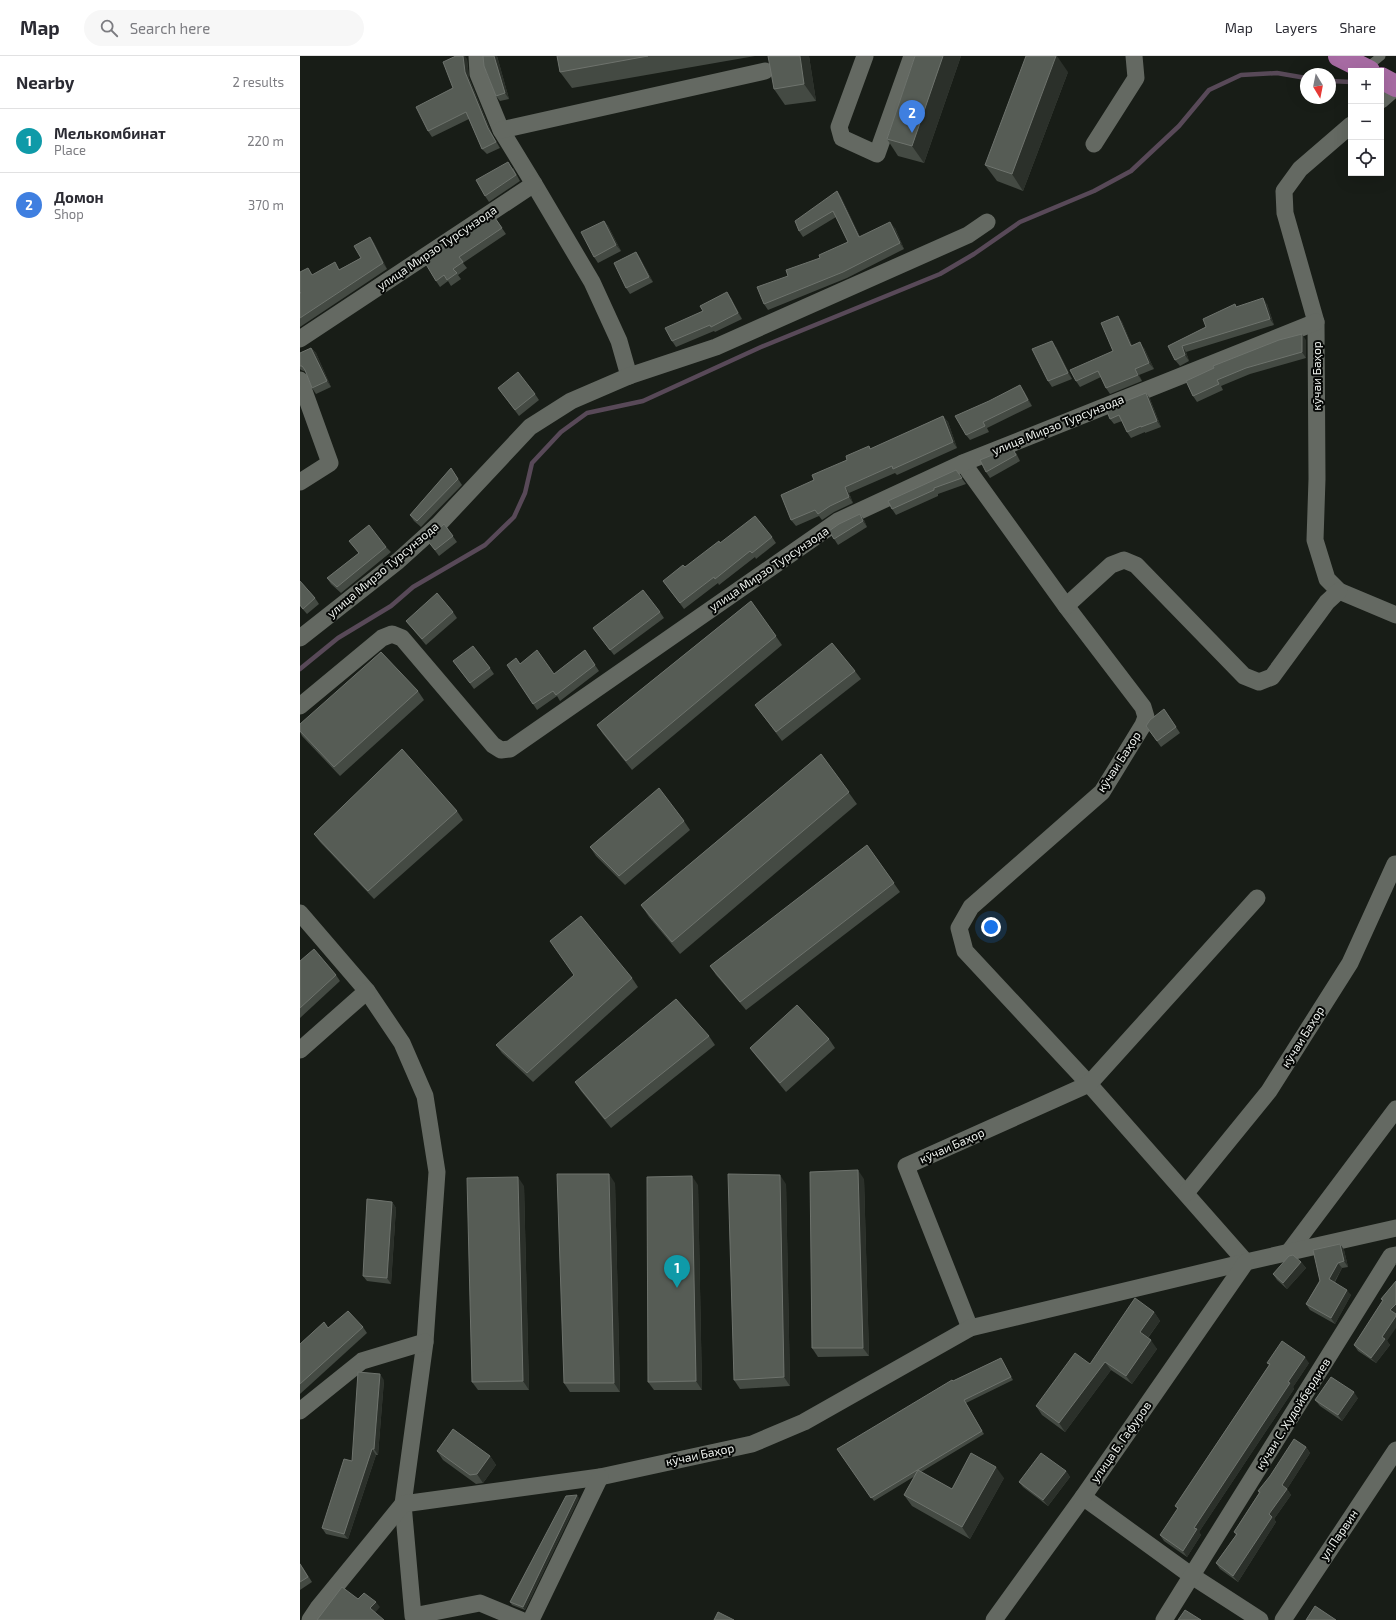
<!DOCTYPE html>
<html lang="en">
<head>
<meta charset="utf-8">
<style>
	:root { --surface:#fff; --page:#f7f7f7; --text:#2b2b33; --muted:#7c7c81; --line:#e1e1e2; --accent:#855588 }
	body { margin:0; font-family:"Exo 2",sans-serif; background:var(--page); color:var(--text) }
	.controls { position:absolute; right:12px; top:12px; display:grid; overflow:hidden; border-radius:0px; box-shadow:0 4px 16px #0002 }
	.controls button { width:36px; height:36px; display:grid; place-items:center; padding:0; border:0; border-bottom:1px solid var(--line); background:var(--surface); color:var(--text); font:20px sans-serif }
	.compass { position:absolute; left:1000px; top:12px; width:36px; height:36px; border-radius:50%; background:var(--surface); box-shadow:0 4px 16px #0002; rotate:170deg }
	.you { position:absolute; left:691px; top:871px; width:14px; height:14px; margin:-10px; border:3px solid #fff; border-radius:50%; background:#1a73e8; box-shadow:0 0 0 6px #1a73e833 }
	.badge { display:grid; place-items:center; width:26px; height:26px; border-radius:50%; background:var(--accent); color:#fff; font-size:13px; font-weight:700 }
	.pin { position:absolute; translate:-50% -33px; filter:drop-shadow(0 1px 2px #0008) }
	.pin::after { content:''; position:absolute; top:21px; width:14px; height:12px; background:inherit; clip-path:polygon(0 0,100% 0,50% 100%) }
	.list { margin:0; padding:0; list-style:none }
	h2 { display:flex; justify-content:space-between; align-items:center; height:52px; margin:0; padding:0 16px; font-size:17px }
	h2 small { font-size:13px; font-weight:400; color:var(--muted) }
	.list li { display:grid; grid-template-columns:26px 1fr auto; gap:12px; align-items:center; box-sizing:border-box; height:64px; padding:0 16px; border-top:1px solid var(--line) }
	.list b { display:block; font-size:15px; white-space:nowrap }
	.list p { margin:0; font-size:13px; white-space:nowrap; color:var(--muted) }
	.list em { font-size:13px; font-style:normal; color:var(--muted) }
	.icon { flex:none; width:22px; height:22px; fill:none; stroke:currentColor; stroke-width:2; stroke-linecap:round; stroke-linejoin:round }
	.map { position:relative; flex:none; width:1096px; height:1564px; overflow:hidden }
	header { display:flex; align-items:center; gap:24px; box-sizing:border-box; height:56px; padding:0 20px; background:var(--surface); border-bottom:1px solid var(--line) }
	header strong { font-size:19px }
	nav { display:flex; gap:22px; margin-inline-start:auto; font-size:14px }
	.search { width:280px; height:36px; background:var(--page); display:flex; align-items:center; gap:10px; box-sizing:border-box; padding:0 14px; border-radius:22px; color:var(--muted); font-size:15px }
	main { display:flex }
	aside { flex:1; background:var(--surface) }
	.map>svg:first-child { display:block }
</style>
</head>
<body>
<header>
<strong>Map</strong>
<div class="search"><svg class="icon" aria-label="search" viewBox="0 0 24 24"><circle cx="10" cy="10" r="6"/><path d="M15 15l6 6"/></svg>Search here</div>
<nav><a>Map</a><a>Layers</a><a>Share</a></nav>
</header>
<main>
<aside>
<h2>Nearby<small>2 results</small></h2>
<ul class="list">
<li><span class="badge" style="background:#0f9aa8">1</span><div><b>Мелькомбинат</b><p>Place</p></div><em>220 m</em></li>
<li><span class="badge" style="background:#3f7fe0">2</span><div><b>Домон</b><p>Shop</p></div><em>370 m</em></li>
</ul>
</aside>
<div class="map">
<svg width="1096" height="1564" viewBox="0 0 1096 1564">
	<rect width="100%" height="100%" fill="#181d17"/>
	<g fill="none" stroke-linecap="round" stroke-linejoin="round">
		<g stroke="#584958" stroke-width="4.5">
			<path d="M1030,25L1051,26"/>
			<path d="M0,613L38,582L91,550L113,531L185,489L214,461L225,437L232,407L261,376L287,357L343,345L461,291L640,218L674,198L720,166L794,135L831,115L879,70L909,34L941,19L977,17L1006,22"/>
		</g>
		<path stroke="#646962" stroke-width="9" d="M1065,13L1081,0"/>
		<g stroke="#646962" stroke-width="17">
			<path d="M177,0L178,18L201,74L234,128L292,226L319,285L329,320"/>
			<path d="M565,0L539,71L542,82L577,98L612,0"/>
			<path d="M1081,44L1096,31"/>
			<path d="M1051,69L1000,113L984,135L985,157L1016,266L1017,423L1015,484L1027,523L1039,535L1096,559"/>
			<path d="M201,74L465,15"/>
			<path d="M794,88L836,22L834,0"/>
			<path d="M0,283L234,128"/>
			<path d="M0,324L30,407L0,426"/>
			<path d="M663,407L766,550L843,651L846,661L843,669L802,736L671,851L659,872L665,895L789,1028L946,1206"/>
			<path d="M766,550L811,509L824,504L836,509L944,620L959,626L972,621L1027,546L1039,535"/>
			<path d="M0,582L98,505L139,468L230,371L271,345L329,320L416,291L668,179L687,166"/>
			<path d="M0,650L82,582L92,578L102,582L193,689L201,694L210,693L538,465L663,407L1016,266"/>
			<path d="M0,857L67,935L102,987L125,1040L137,1116L125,1286L103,1448L113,1560L180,1547L221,1564"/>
			<path d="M0,994L67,935"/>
			<path d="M886,1137L969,1035L1050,907L1095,808"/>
			<path d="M988,1197L1096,1053"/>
			<path d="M670,1272L606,1110L789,1028L957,842"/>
			<path d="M0,1355L62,1305L125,1286"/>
			<path d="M783,1441L892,1520L960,1564"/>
			<path d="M10,1564L18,1552L103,1448L300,1421L452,1388L504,1366L670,1272L946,1206L1096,1172"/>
			<path d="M231,1564L300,1421"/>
			<path d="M694,1564L783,1441L946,1206"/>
			<path d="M864,1564L1091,1200L1096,1199"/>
			<path d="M983,1564L1096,1394"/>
		</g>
		<g stroke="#a76ba3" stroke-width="22">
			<path d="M1039,0L1069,15"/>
			<path d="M1081,22L1096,30"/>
		</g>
	</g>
	<g fill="#444a43">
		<path d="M183,0H197L209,43L200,45L196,40Z"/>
		<path d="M257,0H455L272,32L260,16Z"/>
		<path d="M509,0L516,45L485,49L474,33Z"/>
		<path d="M615,0H661L624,107L598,100L587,83Z"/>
		<path d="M167,3L169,22L192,78L200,92L187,98L182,93L169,63L132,81L128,75L153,32Z"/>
		<path d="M768,16L723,135L697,125L685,109Z"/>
		<path d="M213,112L220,125L189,146L185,140Z"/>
		<path d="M537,135L541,141L560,181L595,172L604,193L547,222L468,254L464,248L488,220L548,186L536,161L503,181L499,175Z"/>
		<path d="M193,159L206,178L163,207L167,212L158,219L161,223L151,230L148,225L140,231L136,225Z"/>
		<path d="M304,165L308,170L321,195L298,207L294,201Z"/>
		<path d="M70,181L74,187L87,213L0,271V237L12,219L40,213L61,202Z"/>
		<path d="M336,196L340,202L353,226L330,238L326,232Z"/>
		<path d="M431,242L442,263L415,276L414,275L376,291L372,285Z"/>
		<path d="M967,248L974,269L886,296L889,305L880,310L875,304L868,290L906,271L937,251Z"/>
		<path d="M818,260L822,266L832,290L844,292L854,313L839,319L842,325L810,338L806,332L801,321L780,331L776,325L813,295Z"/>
		<path d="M1006,284V302L950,318L921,330L923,334L897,346L893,340L886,325Z"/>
		<path d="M756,291L772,323L752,331L748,325Z"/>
		<path d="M11,292L16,297L31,331L16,338L12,332L6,316L1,314L0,313V297Z"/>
		<path d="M198,332L235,338L239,344L219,360Z"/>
		<path d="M724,335L732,350L687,372L689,376L670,384L666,379Z"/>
		<path d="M846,337L850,343L861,371L845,377V376L831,382L827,376L822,365L814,368L810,363Z"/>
		<path d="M643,360L648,366L657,392L597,419L595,417L549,437L553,447L534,456L522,464L519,460L496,470L491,464L514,424L569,390L571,393Z"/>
		<path d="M716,397L720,405L690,422L686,416Z"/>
		<path d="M151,412L162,429L121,471L114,465L110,459Z"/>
		<path d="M656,414L666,428L638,438V440L596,459L592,453Z"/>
		<path d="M564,464L567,471L538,489L529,475Z"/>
		<path d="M144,468L157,486L139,500L127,484Z"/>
		<path d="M472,481L476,487L456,503L455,501L419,529L418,527L384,553L363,525L385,511L420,487Z"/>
		<path d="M49,485L86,491L91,496L41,537L31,528L27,522L59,497Z"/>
		<path d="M0,525L15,542L19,548L7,558L0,550Z"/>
		<path d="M451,545L482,589L332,714L303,678L297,669Z"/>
		<path d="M153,556L157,562L126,589L110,570L106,565Z"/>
		<path d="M360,556L364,562L314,599L293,572Z"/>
		<path d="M285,594L299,615L260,645L257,640L237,654L207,609L220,608L254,618Z"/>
		<path d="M153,605L190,612L194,618L174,633Z"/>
		<path d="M555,615L561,623L482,685L455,649Z"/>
		<path d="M118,635L124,644L40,720L2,680L0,676V668Z"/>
		<path d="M864,653L880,677L861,691L846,670Z"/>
		<path d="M521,698L557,748L380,898L349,861L341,849Z"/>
		<path d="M157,755L163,764L74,843L20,786L14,778Z"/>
		<path d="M384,765L390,774L325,829L296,800L290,791Z"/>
		<path d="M567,789L600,836L446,954L416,919L410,910Z"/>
		<path d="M0,905L36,919L40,925L0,962Z"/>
		<path d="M332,922L338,931L233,1026L202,997L196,989Z"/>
		<path d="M409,980L415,989L311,1072L281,1035L275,1026Z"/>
		<path d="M529,983L535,992L486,1036L456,1000L450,992Z"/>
		<path d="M564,1123L569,1300L518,1301L512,1292Z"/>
		<path d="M315,1127L320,1336H270L264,1327Z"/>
		<path d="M486,1128L490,1330L440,1333L434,1324Z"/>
		<path d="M398,1129L402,1334H354L348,1326Z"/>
		<path d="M224,1130L229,1334H178L172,1326Z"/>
		<path d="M92,1146L96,1152L91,1228L67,1225L63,1220Z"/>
		<path d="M1040,1188L1044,1194L1048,1211L1042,1212L1035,1226L1051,1239L1035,1268L1010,1254L1006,1248Z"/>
		<path d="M1001,1206L1006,1212L987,1233L977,1224L973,1218Z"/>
		<path d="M1096,1225L1087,1285L1090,1289L1076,1307L1058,1295L1054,1289L1083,1245L1081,1243Z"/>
		<path d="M854,1256L860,1265L848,1282L857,1293L832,1328L811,1314L765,1376L742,1359L736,1350L790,1308Z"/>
		<path d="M63,1271L67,1277L0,1338V1288L28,1272Z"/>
		<path d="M701,1302L713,1324L666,1347L684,1378L621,1416L652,1433L704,1422L670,1483L612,1450L604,1439L615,1420L574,1445L537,1393L653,1325Z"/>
		<path d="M967,1307H1009L993,1331L994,1333L899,1476L901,1479L887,1501L864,1485L860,1479L878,1453L875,1450L969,1309Z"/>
		<path d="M84,1324L78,1399H76L48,1483L26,1478L22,1472L52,1405Z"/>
		<path d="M1058,1342L1042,1365L1020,1350L1015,1344Z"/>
		<path d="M1006,1391L1010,1397L987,1433L991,1439L974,1463L976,1466L938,1526L920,1513L916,1507L936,1479L934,1476L959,1437L958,1435Z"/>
		<path d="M137,1395L190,1400L196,1409L183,1427L176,1428L143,1404Z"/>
		<path d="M766,1415L770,1421L748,1450L723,1431L719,1426Z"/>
		<path d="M279,1442L225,1554L212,1549L210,1546Z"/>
		<path d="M0,1507L12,1526L0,1534Z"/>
	</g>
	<g fill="#2b302a">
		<path d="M163,0H165L167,3L169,22L192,78L200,92L188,72L165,16Z"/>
		<path d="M194,0H197L209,43L205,37Z"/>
		<path d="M500,0H509L516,45L504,28Z"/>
		<path d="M643,0H661L624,107L612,90Z"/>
		<path d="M756,0H757L768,16L723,135L712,118Z"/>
		<path d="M537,135L541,141L563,187L559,181Z"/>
		<path d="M304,165L308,170L321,195L316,189Z"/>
		<path d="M590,166L595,172L604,193L600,187Z"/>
		<path d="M70,181L74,187L87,213L83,207Z"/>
		<path d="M336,196L340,202L353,226L349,221Z"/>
		<path d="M427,236L431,242L442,263L438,257Z"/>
		<path d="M963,242L967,248L974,269L970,263Z"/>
		<path d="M818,260L822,266L835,296L831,290Z"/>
		<path d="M1002,278L1006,284V302L1002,296Z"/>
		<path d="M752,285L756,291L772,323L768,317Z"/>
		<path d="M840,286L844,292L854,313L849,307Z"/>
		<path d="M882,290L886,296L889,305L885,299Z"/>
		<path d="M11,292L16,297L31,331L27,325Z"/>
		<path d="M835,313L839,319L842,325L838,319Z"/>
		<path d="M720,329L724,335L732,350L728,344Z"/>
		<path d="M846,337L850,343L861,371L857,365Z"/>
		<path d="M643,360L648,366L657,392L653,386Z"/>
		<path d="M545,431L549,437L553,447L549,441Z"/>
		<path d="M560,458L564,464L567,471L563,465Z"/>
		<path d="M558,1114L564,1123L569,1300L563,1292Z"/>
		<path d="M309,1118L315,1127L320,1336L314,1327Z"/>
		<path d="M480,1119L486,1128L490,1330L484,1321Z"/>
		<path d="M392,1120L398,1129L402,1334L396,1325Z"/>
		<path d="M218,1121L224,1130L229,1334L223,1325Z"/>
		<path d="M92,1146L96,1152L91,1228L87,1222Z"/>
		<path d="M1040,1188L1044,1194L1048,1211L1044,1205Z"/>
		<path d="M1001,1206L1006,1212L987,1233L983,1227Z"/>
		<path d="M1038,1207L1042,1212L1033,1228L1029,1223Z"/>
		<path d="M1047,1234L1051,1239L1035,1268L1031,1262Z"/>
		<path d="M1096,1248V1258L1090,1254Z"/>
		<path d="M854,1256L860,1265L846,1284L840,1276Z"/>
		<path d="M1096,1260V1272L1087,1285L1090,1289L1076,1307L1071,1302L1082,1281Z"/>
		<path d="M851,1284L857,1293L832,1328L826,1320Z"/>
		<path d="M1005,1301L1009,1307L993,1331L994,1333L899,1476L901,1479L887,1501L883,1495L894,1472L988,1326Z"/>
		<path d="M701,1302L703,1305L713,1324L711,1321Z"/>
		<path d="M805,1306L811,1314L765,1376L759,1367Z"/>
		<path d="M80,1318L84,1324L78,1399L74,1393Z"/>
		<path d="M1054,1336L1058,1342L1042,1365L1038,1359Z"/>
		<path d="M1006,1391L1010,1397L987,1433L991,1439L974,1463L976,1466L938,1526L933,1520L982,1429Z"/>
		<path d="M72,1393L76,1399L48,1483L44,1478Z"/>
		<path d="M190,1400L196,1409L183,1427L177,1418Z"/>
		<path d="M696,1411L704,1422L670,1483L662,1471Z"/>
		<path d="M766,1415L770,1421L748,1450L743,1444Z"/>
		<path d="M277,1439L279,1442L225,1554L223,1551Z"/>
		<path d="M76,1546L80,1551L74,1558L70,1552Z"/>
	</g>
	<g fill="#565c55" stroke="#6e736d">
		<path d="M156,0H163L165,16L188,72L196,86L182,93L166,56L128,75L116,51L153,32L143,6Z"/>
		<path d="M183,0H194L205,37L196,40L184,10Z"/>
		<path d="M257,0H348L260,16Z"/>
		<path d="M468,0H500L504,28L474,33Z"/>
		<path d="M615,0H643L612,90L587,83Z"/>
		<path d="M726,0H756L712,118L685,109Z"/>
		<path d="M208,106L216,119L185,140L176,124Z"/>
		<path d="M537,135L559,181L590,166L600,187L543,216L464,248L457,231L488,220L486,214L520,202L519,199L548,186L533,155L499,175L495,165Z"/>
		<path d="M193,159L202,172L159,201L163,206L153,213L157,217L147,224L144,219L136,225L124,205Z"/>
		<path d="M304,165L316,189L294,201L281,176Z"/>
		<path d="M70,181L83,207L0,262V237H1L0,236V216L8,212L12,219L35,206L39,214L61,202L54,190Z"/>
		<path d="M336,196L349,221L326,232L314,207Z"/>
		<path d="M427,236L438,257L411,271L410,269L372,285L365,272L403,255L400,250Z"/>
		<path d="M963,242L970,263L882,290L885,299L875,304L868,290L906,271L903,263L935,248L936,251Z"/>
		<path d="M818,260L831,290L840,286L849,307L835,313L838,319L806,332L798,315L776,325L770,314L813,295L801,267Z"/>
		<path d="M1002,278V296L946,312L917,324L919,328L893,340L886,325L914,312L913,310L979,284Z"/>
		<path d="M752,285L768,317L748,325L732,293Z"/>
		<path d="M11,292L27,325L12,332L5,314L2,310H0V297Z"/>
		<path d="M218,316L235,338L215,354L198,332Z"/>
		<path d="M720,329L728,344L683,366L685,370L666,379L655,360L689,345Z"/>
		<path d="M846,337L857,365L841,371V370L827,376L819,359L810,363L806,353Z"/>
		<path d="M643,360L653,386L593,413L592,410L545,431L549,441L530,450L518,458L515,454L491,464L481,439L514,424L512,419L547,404L546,400L569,390L570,393Z"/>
		<path d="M712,391L716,399L686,416L680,404Z"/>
		<path d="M151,412L158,423L117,465L110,459Z"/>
		<path d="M656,414L662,422L634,432V434L592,453L588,445Z"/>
		<path d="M560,458L563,465L534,483L529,475L539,468Z"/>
		<path d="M455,460L472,481L452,497L450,495L415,523L414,521L380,547L363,525L383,509L385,511L419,485L420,487Z"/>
		<path d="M144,468L153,480L135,494L127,484Z"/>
		<path d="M69,469L86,491L37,531L27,522L59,497L49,485Z"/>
		<path d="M0,525L15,542L3,553L0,549Z"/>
		<path d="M343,534L360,556L310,594L293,572Z"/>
		<path d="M137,537L153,556L122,583L106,565Z"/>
		<path d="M451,545L476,580L326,705L297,669Z"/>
		<path d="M532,587L555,615L476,676L455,649Z"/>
		<path d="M173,590L190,612L170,627L153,605Z"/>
		<path d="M237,594L254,618L285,594L295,609L256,639L253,635L233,648L207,609L216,602L220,608Z"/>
		<path d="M81,596L118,635L34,711L0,675V668Z"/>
		<path d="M864,653L876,671L857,685L846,670L850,664Z"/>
		<path d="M102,693L157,755L68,835L14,778Z"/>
		<path d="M521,698L549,736L372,886L341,849Z"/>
		<path d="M359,732L384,765L319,820L290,791Z"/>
		<path d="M567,789L594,827L440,946L410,910Z"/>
		<path d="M281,860L332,922L227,1017L196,989L274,919L250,885Z"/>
		<path d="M14,893L36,919L0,952V905Z"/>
		<path d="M376,943L409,980L305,1063L275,1026Z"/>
		<path d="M497,949L529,983L480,1027L450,992Z"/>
		<path d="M558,1114L563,1292H512L510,1116Z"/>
		<path d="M257,1118H309L314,1327H264Z"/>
		<path d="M428,1118L480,1119L484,1321L434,1324Z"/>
		<path d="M392,1120L396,1325L348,1326L347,1121Z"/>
		<path d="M218,1121L223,1325L172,1326L167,1122Z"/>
		<path d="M67,1143L92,1146L87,1222L63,1220Z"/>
		<path d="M1040,1188L1044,1205L1038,1207L1029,1223L1047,1234L1031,1262L1006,1248L1020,1225L1013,1194Z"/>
		<path d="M993,1199L1001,1206L983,1227L973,1218L989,1200Z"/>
		<path d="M1096,1225V1248L1090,1254L1096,1258V1260L1082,1281L1085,1283L1071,1302L1054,1289L1083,1244L1081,1243Z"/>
		<path d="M835,1242L854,1256L840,1276L851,1284L826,1320L805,1306L759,1367L736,1350L775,1297L790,1308Z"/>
		<path d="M48,1255L63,1271L0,1328V1288L24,1266L28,1272Z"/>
		<path d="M982,1285L1005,1301L988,1326L990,1327L894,1472L897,1473L883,1495L860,1479L878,1452L875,1450L970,1308L967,1307Z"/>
		<path d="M701,1302L711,1321L664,1344L682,1375L571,1442L537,1393L652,1324L653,1325Z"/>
		<path d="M58,1316L80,1318L74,1393H72L44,1478L22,1472L44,1403L52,1405Z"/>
		<path d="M1031,1321L1054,1336L1038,1359L1015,1344Z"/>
		<path d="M153,1373L190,1400L177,1418L170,1419L137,1395Z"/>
		<path d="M994,1383L1006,1391L982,1429L987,1433L969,1458L972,1461L933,1520L916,1507L937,1478L934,1476L960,1436L958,1435L970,1420Z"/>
		<path d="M671,1397L696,1411L662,1471L604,1439L618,1414L652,1433Z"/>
		<path d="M741,1397L766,1415L743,1444L719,1426Z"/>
		<path d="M277,1439L223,1551L210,1546L266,1440Z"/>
		<path d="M0,1508L8,1521L0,1526Z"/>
		<path d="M42,1531L58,1543L64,1537L76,1546L70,1552L84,1564H17Z"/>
		<path d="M1015,1550L1036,1564H1006Z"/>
		<path d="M885,1554L901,1564H878Z"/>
		<path d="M418,1556L434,1564H414Z"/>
	</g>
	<g text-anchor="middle" stroke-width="4" stroke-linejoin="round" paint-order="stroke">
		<g font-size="12" fill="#eef2ee" stroke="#050705">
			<text transform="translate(137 192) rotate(-34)" y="4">улица Мирзо Турсунзода</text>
			<text transform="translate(1017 320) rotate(-90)" y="4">кӯчаи Баҳор</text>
			<text transform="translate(758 369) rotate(-22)" y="4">улица Мирзо Турсунзода</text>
			<text transform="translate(469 513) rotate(-34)" y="4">улица Мирзо Турсунзода</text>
			<text transform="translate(83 514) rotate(-40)" y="4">улица Мирзо Турсунзода</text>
			<text transform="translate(819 706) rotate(-57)" y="4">кӯчаи Баҳор</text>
			<text transform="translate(1003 981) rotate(-58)" y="4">кӯчаи Баҳор</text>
			<text transform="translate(652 1090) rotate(-24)" y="4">кӯчаи Баҳор</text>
			<text transform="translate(993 1358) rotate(-58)" y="4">кӯчаи С. Худойбердиев</text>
			<text transform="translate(821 1386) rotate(-55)" y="4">улица Б. Гафуров</text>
			<text transform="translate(400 1399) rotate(-12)" y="4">кӯчаи Баҳор</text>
			<text transform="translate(1039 1479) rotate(-56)" y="4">ул.Парвин</text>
		</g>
	</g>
</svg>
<div class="controls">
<button>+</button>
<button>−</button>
<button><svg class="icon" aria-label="locate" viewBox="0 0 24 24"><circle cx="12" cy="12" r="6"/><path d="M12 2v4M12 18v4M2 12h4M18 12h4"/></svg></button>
</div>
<svg class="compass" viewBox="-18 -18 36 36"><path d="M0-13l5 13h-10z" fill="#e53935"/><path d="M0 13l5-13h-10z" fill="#7c7c81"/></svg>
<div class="you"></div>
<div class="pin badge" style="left:377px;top:1232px;background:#0f9aa8">1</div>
<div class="pin badge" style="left:612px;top:77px;background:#3f7fe0">2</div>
</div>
</main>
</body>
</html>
